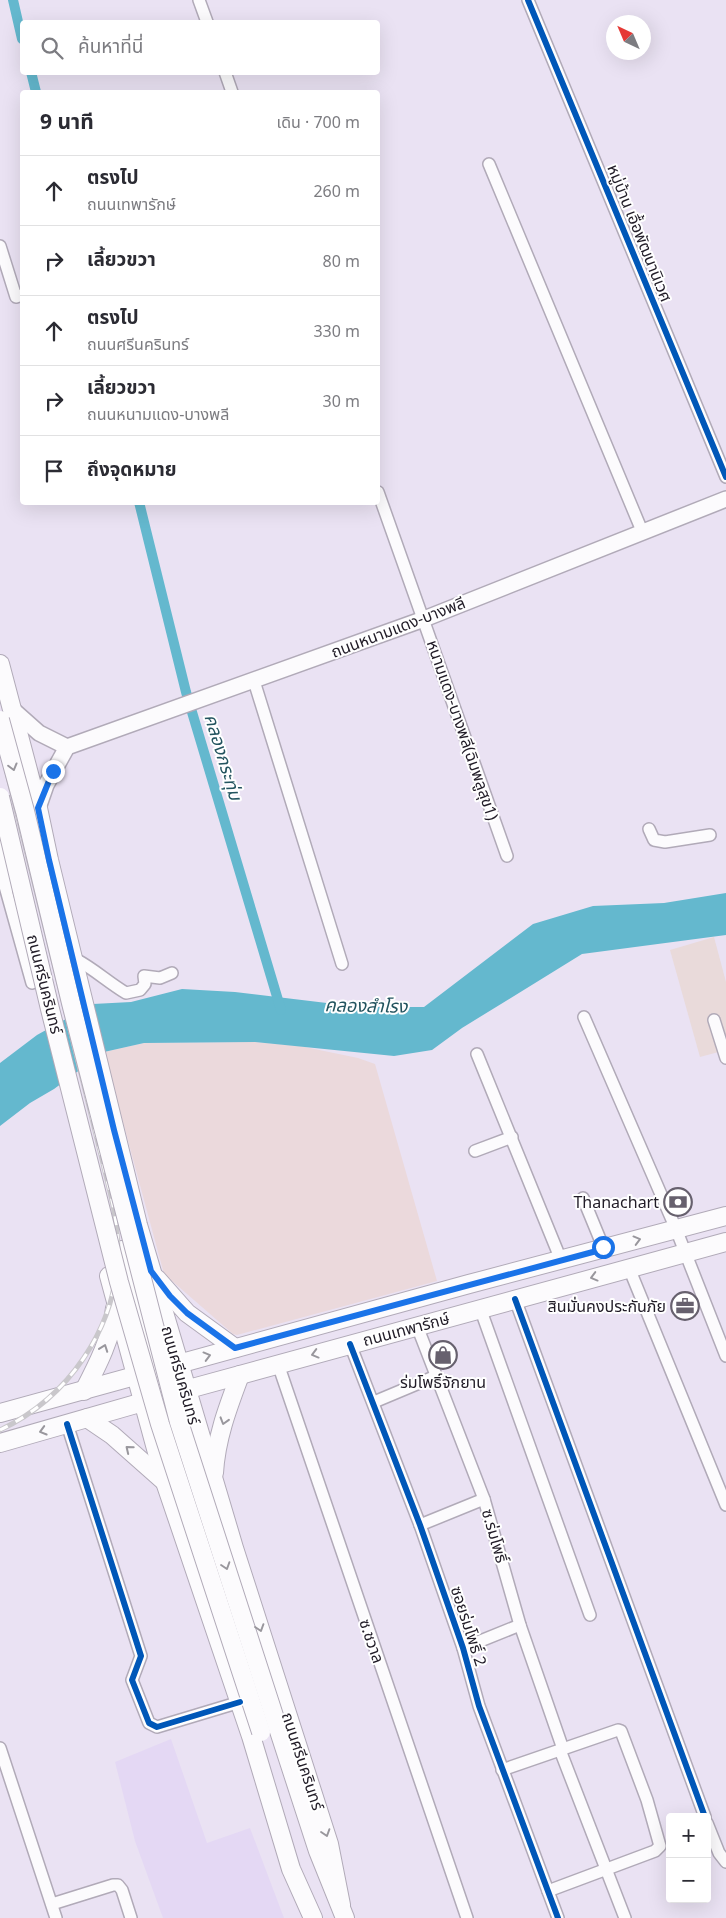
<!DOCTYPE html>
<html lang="th">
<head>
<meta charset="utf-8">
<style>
	:root { --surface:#fff; --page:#f2f2f3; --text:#2b2b33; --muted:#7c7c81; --line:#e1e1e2 }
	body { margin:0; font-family:"Noto Sans","Noto Sans Thai",sans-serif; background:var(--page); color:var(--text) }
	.controls { position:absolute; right:15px; bottom:15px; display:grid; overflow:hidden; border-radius:5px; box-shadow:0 5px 20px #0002 }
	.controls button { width:45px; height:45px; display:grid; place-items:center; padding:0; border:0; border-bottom:1px solid var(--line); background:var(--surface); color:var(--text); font:25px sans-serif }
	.compass { position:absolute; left:606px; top:15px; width:45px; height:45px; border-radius:50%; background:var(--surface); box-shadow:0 5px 20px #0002; rotate:316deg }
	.stop { position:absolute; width:15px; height:15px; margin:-11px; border:4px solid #1a73e8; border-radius:50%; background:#fff }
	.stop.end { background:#1a73e8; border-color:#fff; box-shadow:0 1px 5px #0008 }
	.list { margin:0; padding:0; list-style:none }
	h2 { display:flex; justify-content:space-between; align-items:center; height:65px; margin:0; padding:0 20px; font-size:21px }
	h2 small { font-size:16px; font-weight:400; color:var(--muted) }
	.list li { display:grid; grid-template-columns:32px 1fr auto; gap:15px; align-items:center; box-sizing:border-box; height:70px; padding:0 20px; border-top:1px solid var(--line) }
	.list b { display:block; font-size:19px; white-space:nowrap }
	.list p { margin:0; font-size:16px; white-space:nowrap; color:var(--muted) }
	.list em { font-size:16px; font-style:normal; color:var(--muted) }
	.icon { flex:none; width:28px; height:28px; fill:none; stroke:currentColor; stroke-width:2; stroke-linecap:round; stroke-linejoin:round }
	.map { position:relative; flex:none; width:726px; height:1918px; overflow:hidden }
	.search { position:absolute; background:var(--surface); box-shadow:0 5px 20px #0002; left:20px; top:20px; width:360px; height:55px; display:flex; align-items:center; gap:12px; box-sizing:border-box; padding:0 18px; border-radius:5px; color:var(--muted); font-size:19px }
	.panel { position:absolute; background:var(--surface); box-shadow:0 5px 20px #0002; left:20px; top:90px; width:360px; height:415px; border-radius:5px }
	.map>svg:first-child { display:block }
</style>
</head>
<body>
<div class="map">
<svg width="726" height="1918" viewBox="0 0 726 1918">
	<rect width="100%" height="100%" fill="#eae2f3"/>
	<path fill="#ebd9dc" d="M255,1042L300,1046L358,1058L375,1064L437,1281L237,1335L233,1334L164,1274L104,1052L144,1043Z"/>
	<path fill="#e4d8f4" d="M171,1739L207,1843L250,1828L284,1918H163L135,1841L115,1762Z"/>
	<path fill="#e9dada" d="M714,937L726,982V1050L700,1057L670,950Z"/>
	<path fill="#64b8ce" d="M726,893V935L582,954L462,1028L432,1050L394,1056L255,1042L144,1043L104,1052L54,1089L30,1103L0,1126V1063L37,1035L93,1004L131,1002L182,989L235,992L360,1007H424L533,924L593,906L664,903Z"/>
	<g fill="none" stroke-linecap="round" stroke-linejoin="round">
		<g stroke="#64b8ce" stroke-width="10">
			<path d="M13,0L22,39"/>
			<path d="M31,72L36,92"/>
			<path d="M139,502L186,692L281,1010"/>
		</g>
		<defs>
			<g id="street">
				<path d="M199,0L207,22"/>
				<path d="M528,0L726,477"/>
				<path d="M225,72L232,92"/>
				<path d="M489,164L642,531"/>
				<path d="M0,246L16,297L22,295"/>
				<path d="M378,492L507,856"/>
				<path d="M254,681L342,964"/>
				<path d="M649,829L654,840L665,842L710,835"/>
				<path d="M1,872L32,983"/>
				<path d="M77,960C94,969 109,983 126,993L140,990L145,984L144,976L160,978L172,973"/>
				<path d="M584,1017L676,1229L726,1356"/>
				<path d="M714,1020L726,1058"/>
				<path d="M477,1054L561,1260"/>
				<path d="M475,1151L512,1137"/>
				<path d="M583,1198L604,1249"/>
				<path d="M629,1268L726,1505"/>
				<path d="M515,1299L705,1817"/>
				<path d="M480,1308L590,1615"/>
				<path d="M417,1326L484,1499L520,1625L563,1749"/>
				<path d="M350,1344L420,1525L463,1648L479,1706L558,1918"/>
				<path d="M278,1364L467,1918"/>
				<path d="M374,1402L436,1376"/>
				<path d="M67,1424L141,1656L132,1680L149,1723L157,1727L240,1702"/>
				<path d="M420,1525L484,1499"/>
				<path d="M463,1648L520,1625"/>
				<path d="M0,1748L56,1918"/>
				<path d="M560,1750L625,1918"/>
				<path d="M502,1770L618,1730L621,1731L647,1800L660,1846L655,1851L548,1891"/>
				<path d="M707,1823L719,1853L726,1862"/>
				<path d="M52,1904L113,1885H118L122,1890L131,1918"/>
			</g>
			<g id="secondary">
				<path d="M12,709L39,733L67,747"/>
				<path d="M38,808L46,785L67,747L424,619L726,499"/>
			</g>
			<g id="primary">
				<path d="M0,664L38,808L49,860L138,1225L234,1548L329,1844L341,1905"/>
				<path d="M0,838L12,882"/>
				<path d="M122,1250L163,1397L207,1539"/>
				<path d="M109,1276L165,1482L251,1736L291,1869L313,1918"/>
				<path d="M157,1279L187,1313L235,1348"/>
				<path d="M84,1391C97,1366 112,1337 115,1308"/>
				<path d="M0,1413L469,1284L726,1216"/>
				<path d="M87,1418L112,1435L164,1481"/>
				<path d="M0,1443L185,1390L726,1242"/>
				<path d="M214,1473C216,1438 228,1407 240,1375"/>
				<path d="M278,1728L318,1851L345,1918"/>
			</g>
		</defs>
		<use href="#street" stroke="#b1aab8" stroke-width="14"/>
		<use href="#secondary" stroke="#b1aab8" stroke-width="18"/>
		<use href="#primary" stroke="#b1aab8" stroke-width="20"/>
		<use href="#street" stroke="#fcfbfd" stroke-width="11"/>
		<use href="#secondary" stroke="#fcfbfd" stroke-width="15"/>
		<use href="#primary" stroke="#fcfbfd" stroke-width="18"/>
		<defs>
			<path id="rail" d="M0,744L110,1192C115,1212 118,1232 118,1253C116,1329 68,1398 0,1430"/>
		</defs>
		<use href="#rail" stroke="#c9c7cb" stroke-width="5"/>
		<use href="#rail" stroke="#fff" stroke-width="3" stroke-dasharray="9" stroke-linecap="butt"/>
		<defs>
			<g id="primary-bridge">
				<path d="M0,720L25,811L71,1003L179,1422L278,1728"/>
				<path d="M0,797L50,1009L119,1282L160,1424L261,1732"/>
			</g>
		</defs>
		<use href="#primary-bridge" stroke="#b1aab8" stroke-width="20" stroke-linecap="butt"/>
		<use href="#primary-bridge" stroke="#fcfbfd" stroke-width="18"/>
		<defs>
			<g id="cycleway">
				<path d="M528,0L726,477"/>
				<path d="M515,1299L705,1817"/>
				<path d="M350,1344L420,1525L463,1648L479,1706L558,1918"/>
				<path d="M67,1424L141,1656L132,1680L149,1723L157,1727L240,1702"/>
			</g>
		</defs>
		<use href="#cycleway" stroke="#fff" stroke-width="9"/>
		<use href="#cycleway" stroke="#0057b8" stroke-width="6"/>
	</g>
	<defs><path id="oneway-chevron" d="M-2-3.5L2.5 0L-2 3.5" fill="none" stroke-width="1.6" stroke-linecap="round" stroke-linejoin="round" transform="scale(1.25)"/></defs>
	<g stroke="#99979d">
		<use href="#oneway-chevron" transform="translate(13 767) rotate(75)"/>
		<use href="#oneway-chevron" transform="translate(637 1240) rotate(-15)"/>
		<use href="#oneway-chevron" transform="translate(594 1277) rotate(165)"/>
		<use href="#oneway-chevron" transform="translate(104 1348) rotate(-70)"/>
		<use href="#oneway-chevron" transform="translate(315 1354) rotate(165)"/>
		<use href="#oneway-chevron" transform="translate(207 1356) rotate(-15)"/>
		<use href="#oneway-chevron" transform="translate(224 1421) rotate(107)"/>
		<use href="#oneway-chevron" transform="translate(43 1431) rotate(164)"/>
		<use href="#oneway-chevron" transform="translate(129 1449) rotate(-141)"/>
		<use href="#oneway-chevron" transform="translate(226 1566) rotate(72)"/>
		<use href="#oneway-chevron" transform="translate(260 1628) rotate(72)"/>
		<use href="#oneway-chevron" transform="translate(326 1833) rotate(72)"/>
	</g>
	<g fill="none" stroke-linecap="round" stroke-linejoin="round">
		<path stroke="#1a73e8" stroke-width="6" d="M53,771L38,808L49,860L114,1130L151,1271L170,1296L187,1313L235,1348L604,1249L603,1247"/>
	</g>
	<defs>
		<symbol id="bank-ring" viewBox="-11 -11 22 22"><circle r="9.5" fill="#fff" stroke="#67616e" stroke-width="1.5"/><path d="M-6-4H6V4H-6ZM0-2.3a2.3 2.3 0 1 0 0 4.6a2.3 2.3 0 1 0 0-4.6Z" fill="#67616e"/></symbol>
		<symbol id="office-ring" viewBox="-11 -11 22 22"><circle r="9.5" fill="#fff" stroke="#67616e" stroke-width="1.5"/><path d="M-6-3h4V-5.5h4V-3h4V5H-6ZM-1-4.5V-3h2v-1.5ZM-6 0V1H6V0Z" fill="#67616e"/></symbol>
		<symbol id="shop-ring" viewBox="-11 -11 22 22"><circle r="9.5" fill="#fff" stroke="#67616e" stroke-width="1.5"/><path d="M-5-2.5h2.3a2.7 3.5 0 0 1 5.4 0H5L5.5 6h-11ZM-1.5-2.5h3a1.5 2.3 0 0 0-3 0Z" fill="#67616e"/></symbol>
	</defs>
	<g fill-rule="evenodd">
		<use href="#bank-ring" x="662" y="1186" width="32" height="32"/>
		<use href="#office-ring" x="669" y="1290" width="32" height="32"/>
		<use href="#shop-ring" x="427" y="1339" width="32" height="32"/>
	</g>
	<g text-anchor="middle" stroke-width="4" stroke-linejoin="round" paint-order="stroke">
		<g font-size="16" fill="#211c27" stroke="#fff">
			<text transform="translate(640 233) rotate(68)" y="6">หมู่บ้าน เอื้อพัฒนานิเวศ</text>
			<text transform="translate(398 627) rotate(-21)" y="6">ถนนหนามแดง-บางพลี</text>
			<text transform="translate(463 730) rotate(71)" y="6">หนามแดง-บางพลี(ฉิมพลูสุข1)</text>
			<text transform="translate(45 984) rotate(76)" y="6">ถนนศรีนครินทร์</text>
			<text transform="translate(406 1329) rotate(-15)" y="6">ถนนเทพารักษ์</text>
			<text transform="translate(181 1375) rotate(74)" y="6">ถนนศรีนครินทร์</text>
			<text transform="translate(495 1536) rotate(74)" y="6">ซ.ร่มโพธิ์</text>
			<text transform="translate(469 1626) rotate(72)" y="6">ซอยร่มโพธิ์ 2</text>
			<text transform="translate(372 1641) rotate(71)" y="6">ซ.ชวาล</text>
			<text transform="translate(303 1761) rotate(72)" y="6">ถนนศรีนครินทร์</text>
		</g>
		<g font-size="16" fill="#211c27" stroke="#fff" text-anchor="end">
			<text x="659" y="1208">Thanachart</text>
			<text x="666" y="1312">สินมั่นคงประกันภัย</text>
			<text x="443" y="1388" text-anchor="middle">ร่มโพธิ์จักยาน</text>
		</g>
		<g font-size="18" font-style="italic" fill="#23545f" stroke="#fff">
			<text transform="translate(223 757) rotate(73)" y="6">คลองกระทุ่ม</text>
			<text transform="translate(366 1006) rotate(1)" y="6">คลองสำโรง</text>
		</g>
	</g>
</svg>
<div class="controls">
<button>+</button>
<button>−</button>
</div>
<svg class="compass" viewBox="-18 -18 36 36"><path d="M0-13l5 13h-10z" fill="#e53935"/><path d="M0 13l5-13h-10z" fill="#7c7c81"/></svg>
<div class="stop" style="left:603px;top:1247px"></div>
<div class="stop end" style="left:53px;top:771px"></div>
<div class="search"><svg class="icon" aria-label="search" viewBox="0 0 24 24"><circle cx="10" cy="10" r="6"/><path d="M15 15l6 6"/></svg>ค้นหาที่นี่</div>
<section class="panel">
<h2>9 นาที<small>เดิน · 700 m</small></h2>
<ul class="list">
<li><svg class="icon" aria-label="ahead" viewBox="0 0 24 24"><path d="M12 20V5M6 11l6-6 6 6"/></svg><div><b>ตรงไป</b><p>ถนนเทพารักษ์</p></div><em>260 m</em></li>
<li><svg class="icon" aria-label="right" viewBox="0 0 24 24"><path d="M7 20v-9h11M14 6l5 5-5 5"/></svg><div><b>เลี้ยวขวา</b></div><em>80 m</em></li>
<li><svg class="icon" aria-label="ahead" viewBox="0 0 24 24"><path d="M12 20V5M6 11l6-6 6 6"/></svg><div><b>ตรงไป</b><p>ถนนศรีนครินทร์</p></div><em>330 m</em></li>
<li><svg class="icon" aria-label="right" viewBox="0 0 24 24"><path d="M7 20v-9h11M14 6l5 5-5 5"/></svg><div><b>เลี้ยวขวา</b><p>ถนนหนามแดง-บางพลี</p></div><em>30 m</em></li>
<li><svg class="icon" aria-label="arrive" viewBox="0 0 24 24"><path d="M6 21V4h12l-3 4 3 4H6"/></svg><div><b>ถึงจุดหมาย</b></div></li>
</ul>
</section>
</div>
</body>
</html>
